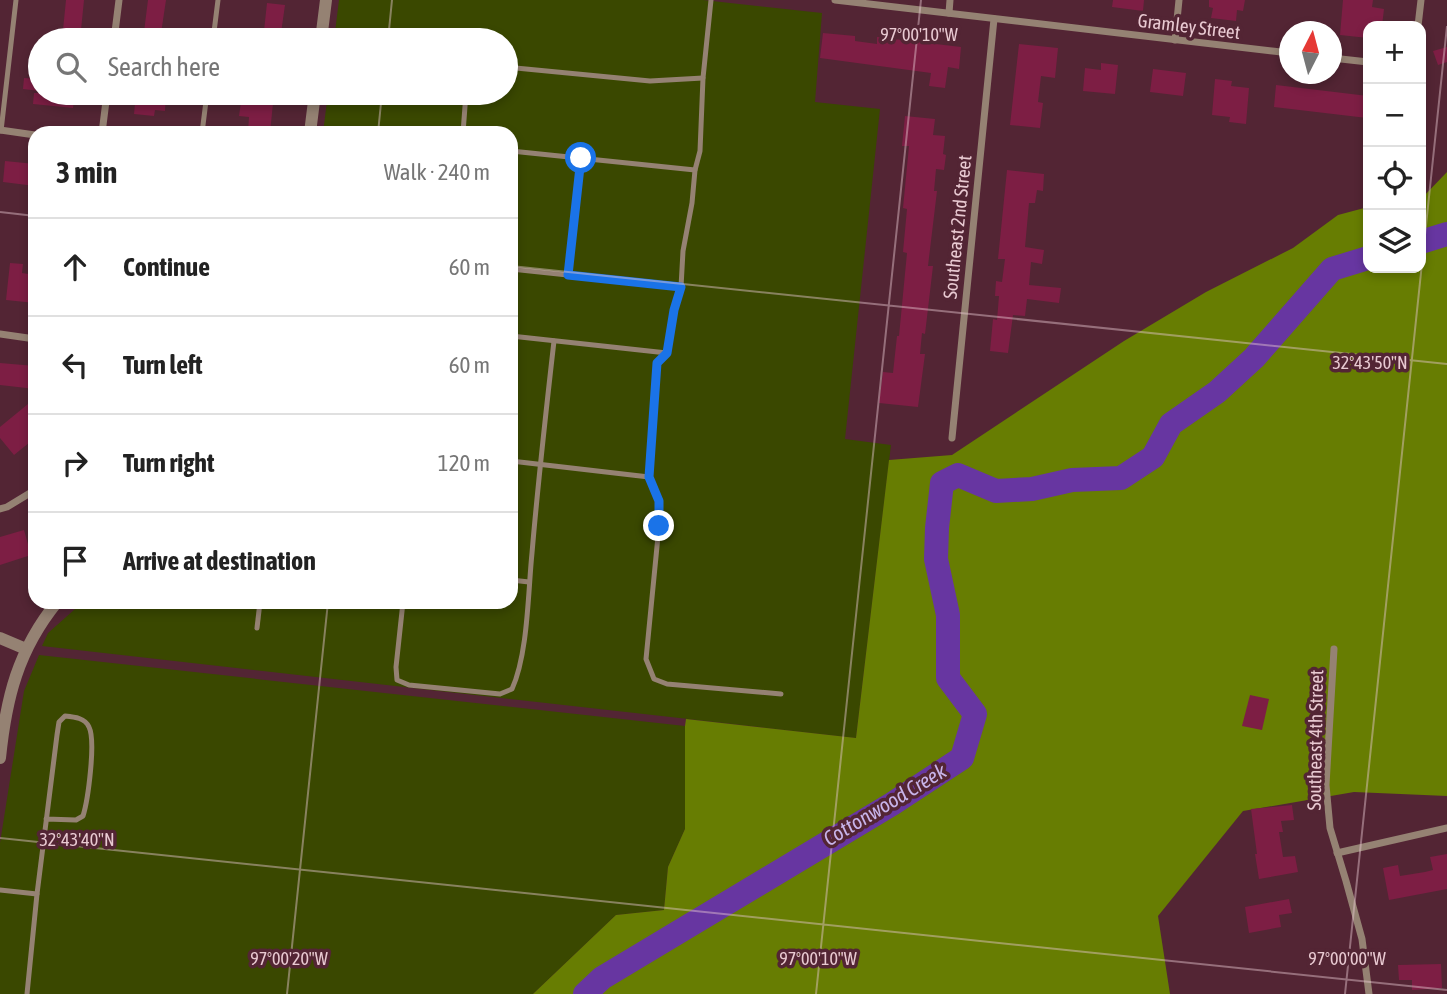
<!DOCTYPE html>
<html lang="en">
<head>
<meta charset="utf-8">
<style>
	:root { --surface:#fff; --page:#f6f6f6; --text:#222; --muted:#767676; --line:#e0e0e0 }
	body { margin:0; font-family:"Asap Condensed",sans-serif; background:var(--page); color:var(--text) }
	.controls { position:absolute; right:21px; top:21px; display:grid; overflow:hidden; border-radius:14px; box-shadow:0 4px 10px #0003 }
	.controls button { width:63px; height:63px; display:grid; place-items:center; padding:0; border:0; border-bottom:2px solid var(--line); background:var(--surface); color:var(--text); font:35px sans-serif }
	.compass { position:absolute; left:1279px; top:21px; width:63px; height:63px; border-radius:50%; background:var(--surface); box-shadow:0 4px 10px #0003; rotate:6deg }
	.stop { position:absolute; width:21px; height:21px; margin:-16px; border:5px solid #1a73e8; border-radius:50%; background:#fff }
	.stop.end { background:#1a73e8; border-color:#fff; box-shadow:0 2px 7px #0008 }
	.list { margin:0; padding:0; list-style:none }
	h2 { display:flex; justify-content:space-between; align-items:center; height:91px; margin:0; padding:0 28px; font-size:30px }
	h2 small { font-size:23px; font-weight:400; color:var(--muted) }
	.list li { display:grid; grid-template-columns:46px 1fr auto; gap:21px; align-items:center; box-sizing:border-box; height:98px; padding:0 28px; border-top:2px solid var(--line) }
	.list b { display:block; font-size:26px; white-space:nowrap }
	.list em { font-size:23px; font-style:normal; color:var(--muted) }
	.icon { flex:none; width:38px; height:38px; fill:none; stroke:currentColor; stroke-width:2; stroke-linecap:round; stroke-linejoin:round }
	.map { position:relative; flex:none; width:1447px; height:994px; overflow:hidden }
	.search { position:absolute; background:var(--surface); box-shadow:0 4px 10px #0003; left:28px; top:28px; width:490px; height:77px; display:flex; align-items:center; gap:18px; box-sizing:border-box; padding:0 24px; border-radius:38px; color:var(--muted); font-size:26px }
	.panel { position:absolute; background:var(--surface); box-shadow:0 4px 10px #0003; left:28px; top:126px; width:490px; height:483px; border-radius:21px }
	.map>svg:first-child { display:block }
</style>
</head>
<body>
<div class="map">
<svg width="1447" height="994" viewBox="0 0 1447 994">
	<rect width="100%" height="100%" fill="#532534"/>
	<g fill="#3a4800">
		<path d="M339,0H703L822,13L815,102L880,109L845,439L891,445L856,738L42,646L48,633L83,602H511V133H323L328,93H506V40H334Z"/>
		<path d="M39,655L685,726V829L668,867L664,910L616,915L533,994H0V843L24,691Z"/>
	</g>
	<path fill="#677d02" d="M1447,172V796L1354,792L1243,811L1158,916L1170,994H533L616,915L664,910L668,867L685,829V726L686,719L856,738L889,460L952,455L1124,341L1206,292L1293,248L1338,215L1368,207V268H1421V199Z"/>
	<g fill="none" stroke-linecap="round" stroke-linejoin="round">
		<g stroke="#6736a1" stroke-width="24">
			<path d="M1421,242L1447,234"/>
			<path d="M585,994L602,978L892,804L962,758L975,714L948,678V615L936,559L937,528L942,483L958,475L996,491L1032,489L1072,480L1121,478L1153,457L1171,424L1217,392L1254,358L1332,269L1368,258"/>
		</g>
	</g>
	<g fill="#7d1e44">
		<path d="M66,0H84L80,40H62Z"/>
		<path d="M148,0H166L160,40H143Z"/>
		<path d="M1113,0H1144L1143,11L1112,7Z"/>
		<path d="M1209,0H1245L1243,11L1237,10L1236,21L1211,18L1213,8L1209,7Z"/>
		<path d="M1343,0H1373L1372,7L1384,9L1382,26H1368V38L1340,35Z"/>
		<path d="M267,3L285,5L280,40H263Z"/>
		<path d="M823,33L855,36V41L877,44V37L961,47L959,69L948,67L945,88L929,86L931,73L820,58Z"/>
		<path d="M1019,44L1058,48L1055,78L1041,76L1038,102L1043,103L1040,128L1010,125Z"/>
		<path d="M1447,47V62L1438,65L1433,51Z"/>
		<path d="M1101,63L1118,65L1115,94L1083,91L1085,68L1101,70Z"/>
		<path d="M1153,69L1186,73L1183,96L1150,92Z"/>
		<path d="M24,78L40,79V91L23,89Z"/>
		<path d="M1215,79L1232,81L1231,86L1249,88L1246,124L1229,122L1230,117L1212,115Z"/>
		<path d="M1276,85L1368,96L1367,118L1274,107Z"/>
		<path d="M34,93H75L73,108L33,104Z"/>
		<path d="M136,93H166L165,111L155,110L154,116L134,114Z"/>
		<path d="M255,93H274L270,133L248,132L249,117L239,116L241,102L254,104Z"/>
		<path d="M905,116L935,119L933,135L945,136L943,154L946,155L944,170L936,169L934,191H937L928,266H933L925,334L922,333L920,354H925L918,407L879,403L883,372L893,373L897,336H899L907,253L903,252L907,209L903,208L909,146H902Z"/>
		<path d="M5,161L35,164V186L3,182Z"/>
		<path d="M1007,170L1044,174L1043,191L1037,190L1035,203H1029L1025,247L1044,250L1042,264L1031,262L1029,285L1061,288L1059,303L1027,299L1025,316L1013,315L1008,353L990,351L993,319L997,320L999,296H995L996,281L1002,282L1005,259H998Z"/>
		<path d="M10,263L23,264L22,273L35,275V303L6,300Z"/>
		<path d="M0,363L35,366V389L0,385Z"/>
		<path d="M28,404L35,413V438L14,455L0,438V427Z"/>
		<path d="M24,530L31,555L0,565V537Z"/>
		<path d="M1250,695L1269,699L1262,730L1242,726Z"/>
		<path d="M1292,805L1294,820L1281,821L1283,832H1279L1283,857L1295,856L1298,872L1259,879L1255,854H1257L1251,809Z"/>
		<path d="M1447,854V889L1389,900L1383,868L1398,865L1400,876L1425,872L1433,870L1430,857Z"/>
		<path d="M1289,899L1292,913L1279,915L1281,927L1249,933L1245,907Z"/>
		<path d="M1441,964L1442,988L1412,990V980H1399L1398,965Z"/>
	</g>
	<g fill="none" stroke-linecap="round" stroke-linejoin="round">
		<g stroke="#958273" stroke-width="5">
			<path d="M711,0L703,78L700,151L695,170L692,203L683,251L681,287L673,310L667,353L657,363L649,477L659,501V526L646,659L654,679L667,684L781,694"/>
			<path d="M213,40L218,0"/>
			<path d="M506,67L650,81L703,78"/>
			<path d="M1,131L16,0"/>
			<path d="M202,133L207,93"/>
			<path d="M340,133H347"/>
			<path d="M463,133L466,93"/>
			<path d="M511,151L695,170"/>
			<path d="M511,269L681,287"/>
			<path d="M568,275L581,158"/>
			<path d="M511,336L667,353"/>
			<path d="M511,461L649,477"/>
			<path d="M511,580L529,582"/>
			<path d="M403,602L396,667L397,680L409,685L500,694L512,689C528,654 528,592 532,553C538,482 546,411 554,341"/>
			<path d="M257,628L260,602"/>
			<path d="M0,890L37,894L27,994"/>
			<path d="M37,894L57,735L59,722L65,716C75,717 85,718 89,727C96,741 88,800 83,816L76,820L46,819"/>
		</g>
		<g stroke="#958273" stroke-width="7">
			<path d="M835,0L1290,53"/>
			<path d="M949,13L950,0"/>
			<path d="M1418,26L1421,0"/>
			<path d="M114,40L119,0"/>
			<path d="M1175,40L1179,0"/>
			<path d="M1332,58L1368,62"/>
			<path d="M0,130L35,135"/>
			<path d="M102,133L107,93"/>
			<path d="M0,334L35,339"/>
			<path d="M952,438L994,19"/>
			<path d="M0,509L7,507L35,490"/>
			<path d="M1334,649L1326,785L1330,828L1346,881L1362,939L1369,994"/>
			<path d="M1337,853L1447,828"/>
		</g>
		<g stroke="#958273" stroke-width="12">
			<path d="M321,40L326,0"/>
			<path d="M310,133L315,93"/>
			<path d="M0,638L26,649"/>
			<path d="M0,758C6,698 18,650 57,602"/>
		</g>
	</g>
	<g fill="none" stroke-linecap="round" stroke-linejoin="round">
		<path stroke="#1a73e8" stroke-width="9" d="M581,158L568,275L681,287L674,310L667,353L657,363L649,477L659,501V526"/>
	</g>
	<path fill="none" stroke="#e9cad2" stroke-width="2" stroke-opacity="0.45" d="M388,40L392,0M378,133L382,93M0,212L35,216M511,266L1447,364M0,838L1447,990M287,994L328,602M816,994L921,0M1345,994L1447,26"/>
	<g text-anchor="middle" stroke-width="7" stroke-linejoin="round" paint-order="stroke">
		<g font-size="19" fill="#e9cad2" stroke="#532534">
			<text transform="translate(1189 26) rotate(7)" y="7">Gramley Street</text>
			<text transform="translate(957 227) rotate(-84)" y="7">Southeast 2nd Street</text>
			<text transform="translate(1315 740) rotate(-89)" y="7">Southeast 4th Street</text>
		</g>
		<g font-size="21" font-style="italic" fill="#c8b4ea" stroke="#532534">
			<text transform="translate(885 805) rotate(-31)" y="7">Cottonwood Creek</text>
		</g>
	</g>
	<g font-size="18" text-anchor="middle" fill="#e9cad2" stroke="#532534" stroke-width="7" stroke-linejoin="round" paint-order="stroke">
		<text x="919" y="41">97°00'10"W</text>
		<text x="1370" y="369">32°43'50"N</text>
		<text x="77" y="846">32°43'40"N</text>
		<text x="289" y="965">97°00'20"W</text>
		<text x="818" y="965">97°00'10"W</text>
		<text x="1347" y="965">97°00'00"W</text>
	</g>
</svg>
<div class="controls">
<button>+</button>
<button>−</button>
<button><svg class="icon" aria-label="locate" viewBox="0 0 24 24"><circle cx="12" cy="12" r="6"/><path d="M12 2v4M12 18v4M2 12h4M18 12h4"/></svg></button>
<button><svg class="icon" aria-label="layers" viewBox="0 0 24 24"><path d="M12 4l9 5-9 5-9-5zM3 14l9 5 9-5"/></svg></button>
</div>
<svg class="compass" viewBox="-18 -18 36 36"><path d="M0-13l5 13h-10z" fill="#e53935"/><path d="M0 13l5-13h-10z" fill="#767676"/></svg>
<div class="stop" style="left:581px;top:158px"></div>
<div class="stop end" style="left:659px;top:526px"></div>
<div class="search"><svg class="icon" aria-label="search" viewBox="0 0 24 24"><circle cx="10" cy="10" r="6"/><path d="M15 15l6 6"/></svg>Search here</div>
<section class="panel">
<h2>3 min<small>Walk · 240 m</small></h2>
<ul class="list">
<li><svg class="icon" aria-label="ahead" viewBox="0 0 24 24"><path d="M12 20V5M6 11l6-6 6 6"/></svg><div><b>Continue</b></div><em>60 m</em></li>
<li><svg class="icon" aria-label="left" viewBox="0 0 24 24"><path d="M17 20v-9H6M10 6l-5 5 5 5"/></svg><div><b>Turn left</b></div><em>60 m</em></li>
<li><svg class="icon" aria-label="right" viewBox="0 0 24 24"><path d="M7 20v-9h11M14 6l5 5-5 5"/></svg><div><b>Turn right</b></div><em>120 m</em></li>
<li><svg class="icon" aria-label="arrive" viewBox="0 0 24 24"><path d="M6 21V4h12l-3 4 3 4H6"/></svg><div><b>Arrive at destination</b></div></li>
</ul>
</section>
</div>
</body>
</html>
